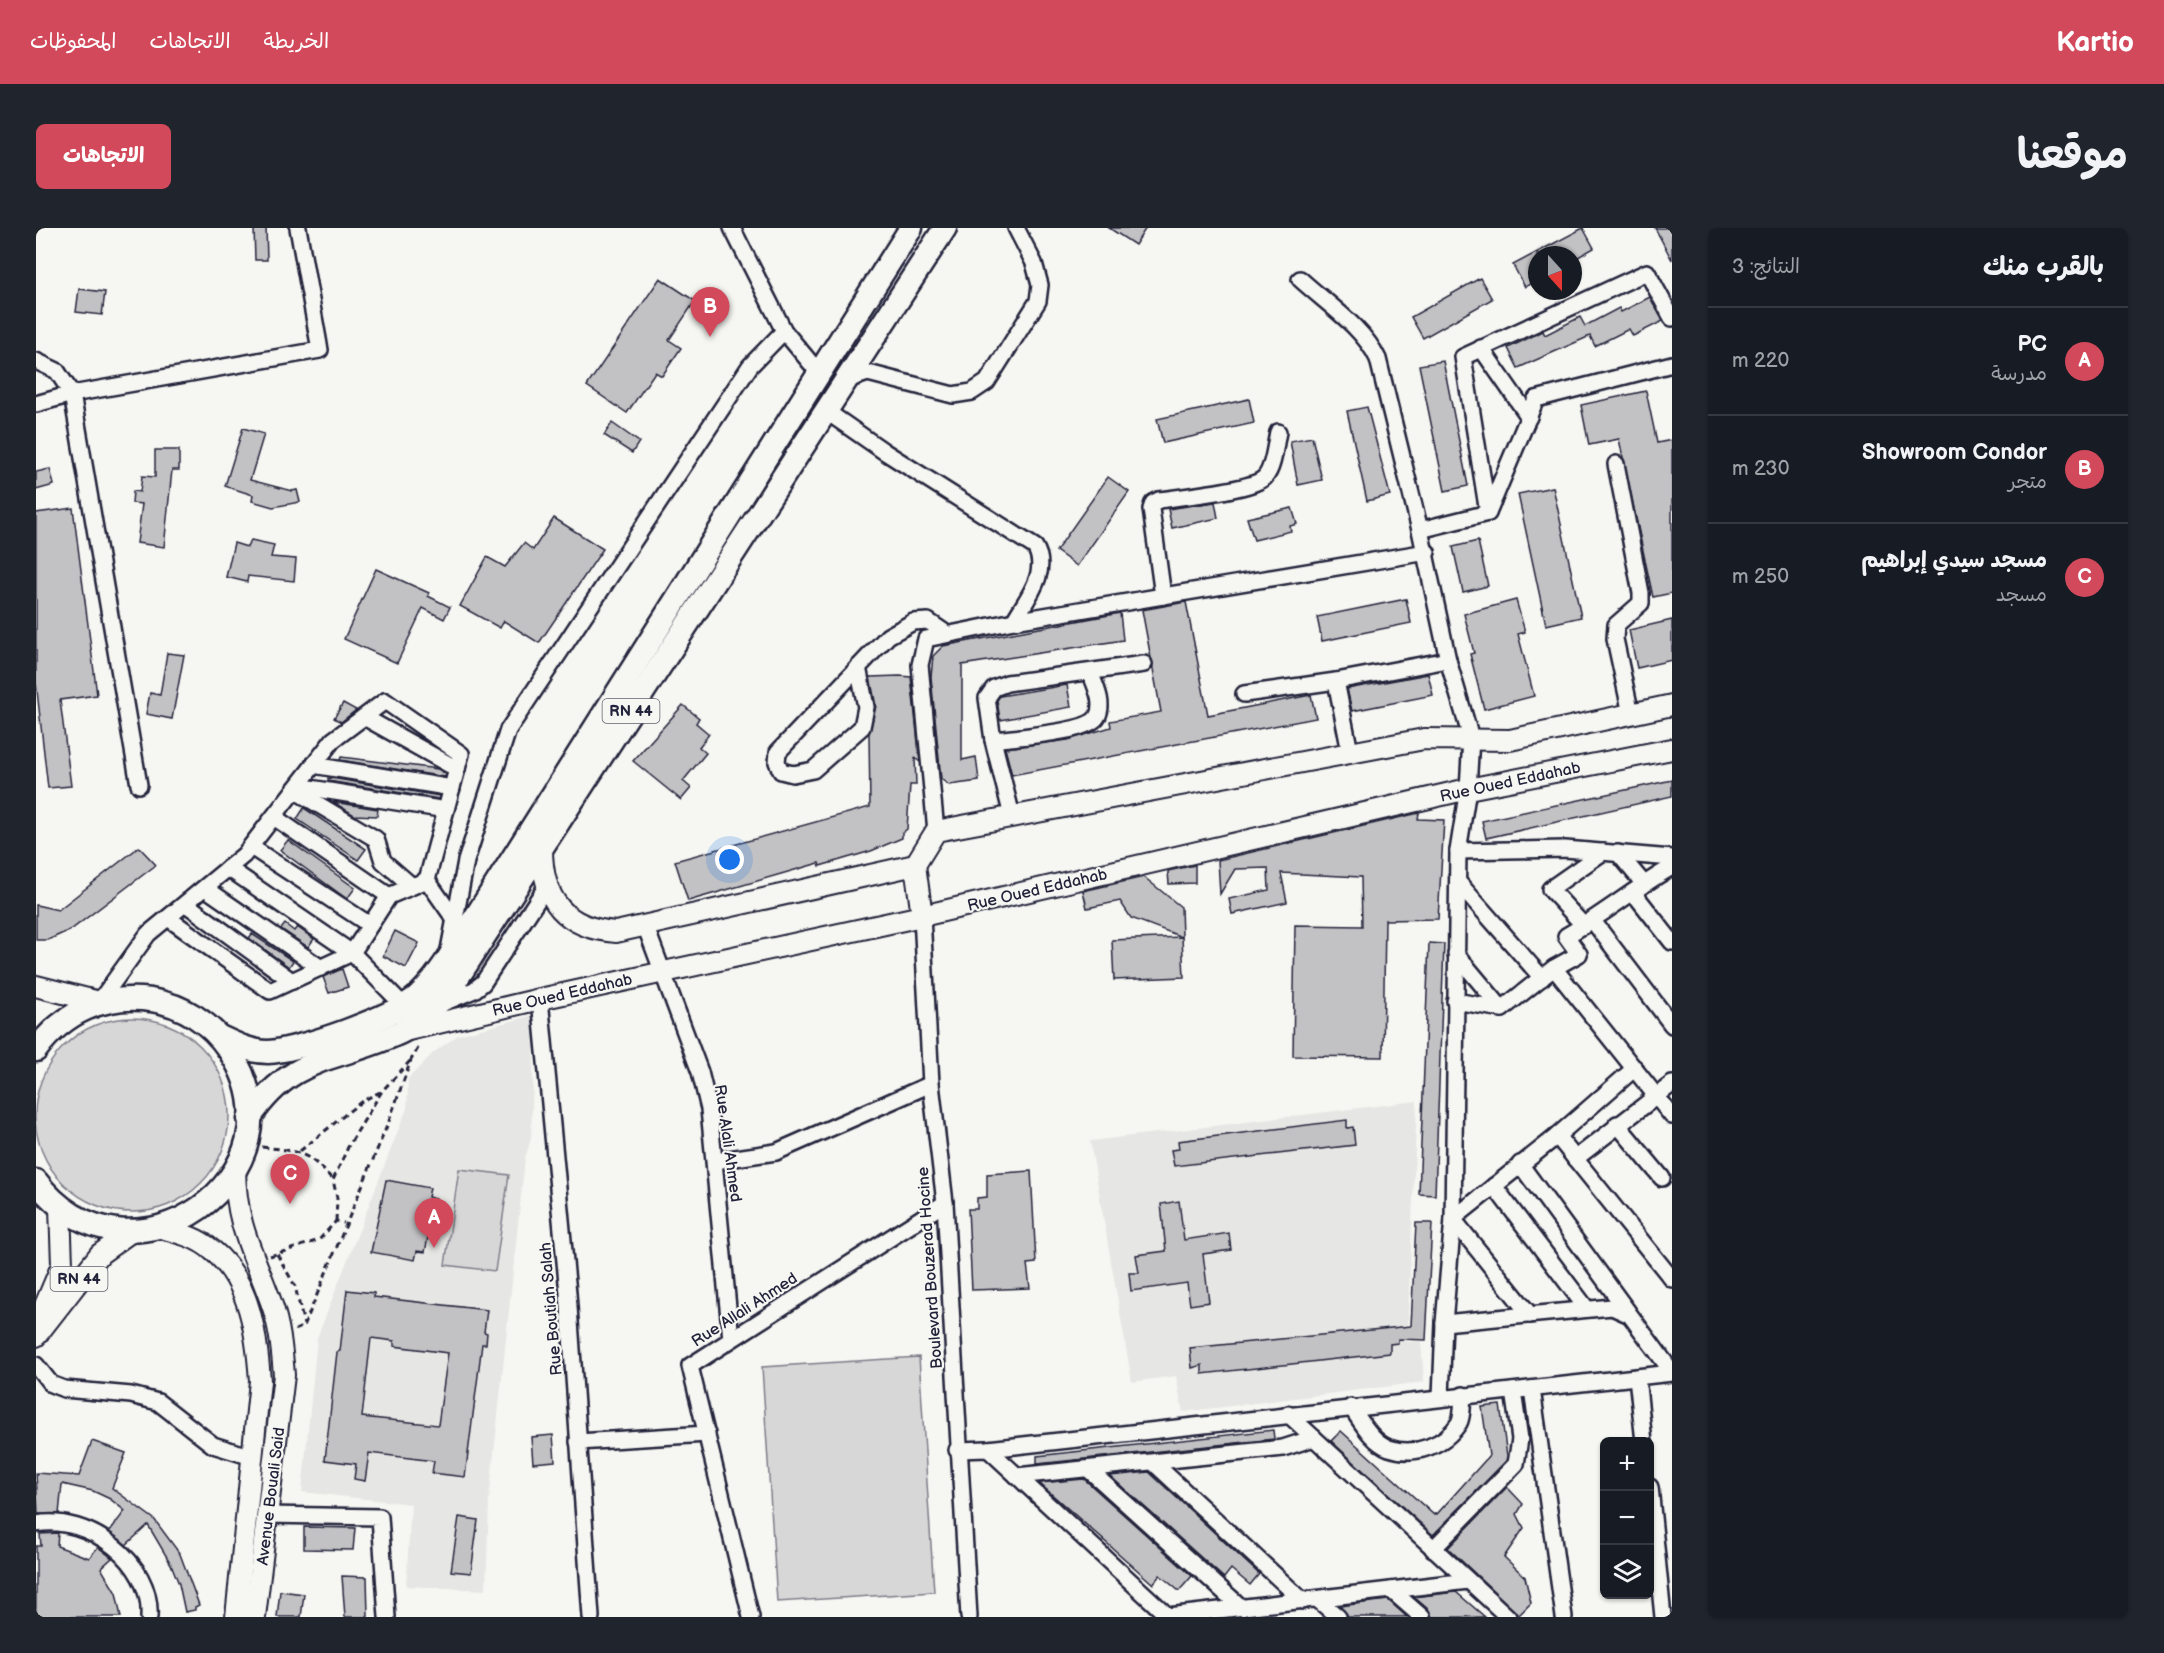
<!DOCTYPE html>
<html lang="ar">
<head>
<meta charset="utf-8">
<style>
	:root { --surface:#171b24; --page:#20242c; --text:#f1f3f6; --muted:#9ea1a6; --line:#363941; --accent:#d1495b }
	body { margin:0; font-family:"Balsamiq Sans","Playpen Sans Arabic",sans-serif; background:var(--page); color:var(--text); direction:rtl }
	.controls { position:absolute; right:18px; bottom:18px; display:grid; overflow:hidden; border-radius:9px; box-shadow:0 2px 4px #0004 }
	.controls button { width:54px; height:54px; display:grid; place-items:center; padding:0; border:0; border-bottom:2px solid var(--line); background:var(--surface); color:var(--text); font:30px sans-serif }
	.compass { position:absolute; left:1492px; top:18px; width:54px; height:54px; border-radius:50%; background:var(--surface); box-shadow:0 2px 4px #0004; rotate:159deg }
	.you { position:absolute; left:694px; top:632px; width:21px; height:21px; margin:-15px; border:4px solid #fff; border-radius:50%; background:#1a73e8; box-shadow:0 0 0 9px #1a73e833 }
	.badge { display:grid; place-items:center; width:39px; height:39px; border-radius:50%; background:var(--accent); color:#fff; font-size:20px; font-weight:700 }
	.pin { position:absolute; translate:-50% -50px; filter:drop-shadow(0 2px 3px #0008) }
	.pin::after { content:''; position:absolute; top:32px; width:21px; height:18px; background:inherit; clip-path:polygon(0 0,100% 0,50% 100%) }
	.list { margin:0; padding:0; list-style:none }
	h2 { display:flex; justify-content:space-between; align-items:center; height:78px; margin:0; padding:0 24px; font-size:26px }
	h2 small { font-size:20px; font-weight:400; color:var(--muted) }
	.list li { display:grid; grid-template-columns:39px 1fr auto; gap:18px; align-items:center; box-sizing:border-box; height:108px; padding:0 24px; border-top:2px solid var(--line) }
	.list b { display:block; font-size:22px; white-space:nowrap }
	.list p { margin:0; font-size:20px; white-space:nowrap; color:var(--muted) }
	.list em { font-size:20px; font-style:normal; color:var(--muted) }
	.icon { flex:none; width:33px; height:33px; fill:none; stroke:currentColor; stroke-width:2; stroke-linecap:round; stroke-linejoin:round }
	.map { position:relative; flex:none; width:1636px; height:1389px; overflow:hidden; direction:ltr; border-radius:9px }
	header { display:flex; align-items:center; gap:36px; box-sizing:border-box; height:84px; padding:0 30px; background:var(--accent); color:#fff }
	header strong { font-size:28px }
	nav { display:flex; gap:33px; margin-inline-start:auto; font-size:21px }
	.intro { display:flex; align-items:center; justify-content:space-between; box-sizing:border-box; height:144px; padding:0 36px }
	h1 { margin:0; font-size:42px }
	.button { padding:15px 27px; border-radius:9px; background:var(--accent); color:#fff; font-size:21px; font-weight:700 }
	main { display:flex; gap:36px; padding:0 36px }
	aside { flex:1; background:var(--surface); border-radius:9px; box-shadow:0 2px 4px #0004 }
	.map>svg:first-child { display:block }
</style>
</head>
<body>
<header>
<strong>Kartio</strong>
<nav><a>الخريطة</a><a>الاتجاهات</a><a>المحفوظات</a></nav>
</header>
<div class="intro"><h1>موقعنا</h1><a class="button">الاتجاهات</a></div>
<main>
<aside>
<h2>بالقرب منك<small>النتائج: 3</small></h2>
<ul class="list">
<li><span class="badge">A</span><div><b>PC</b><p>مدرسة</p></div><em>220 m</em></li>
<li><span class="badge">B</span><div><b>Showroom Condor</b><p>متجر</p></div><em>230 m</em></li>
<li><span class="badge">C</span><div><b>مسجد سيدي إبراهيم</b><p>مسجد</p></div><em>250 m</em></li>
</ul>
</aside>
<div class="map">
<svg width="1636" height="1389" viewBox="0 0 1636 1389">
	<rect width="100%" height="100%" fill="#f6f6f2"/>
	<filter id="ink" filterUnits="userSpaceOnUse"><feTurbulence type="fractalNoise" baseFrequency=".0167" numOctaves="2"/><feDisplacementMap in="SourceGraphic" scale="12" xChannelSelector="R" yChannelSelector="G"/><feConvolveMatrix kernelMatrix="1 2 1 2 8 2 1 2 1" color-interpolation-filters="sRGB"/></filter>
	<g filter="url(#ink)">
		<g fill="#e6e6e4">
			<path d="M498,787L508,820L498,821L495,911L489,930L453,1273L450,1362L370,1358L375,1276L266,1264L281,1110L371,880L372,851L397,825L422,807Z"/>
			<path d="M1381,873L1371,1114L1385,1113L1388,1154L1147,1184L1140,1148L1096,1154L1054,913Z"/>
		</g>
		<g fill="#d7d7d7" stroke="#7c7c89" stroke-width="1.5">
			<circle cx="96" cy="887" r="97"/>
			<path d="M423,941L473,947L459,1043L409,1037Z"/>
			<path d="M883,1129L898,1364L741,1374L726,1139Z"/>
		</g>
		<g fill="#c2c2c4" stroke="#22223b" stroke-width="1.5" fill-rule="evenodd">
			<path d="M218,0H230L231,32H219Z"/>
			<path d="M1073,0H1110L1099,17Z"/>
			<path d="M1547,0L1558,20L1537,32V27H1501V52L1489,59L1477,37Z"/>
			<path d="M1619,0H1636V32Z"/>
			<path d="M624,50L659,73L633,112L645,120L626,148L619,144L591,185L551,158Z"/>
			<path d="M1444,50L1456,71L1387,110L1375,89Z"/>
			<path d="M43,61L69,64L66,87L40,84Z"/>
			<path d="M1614,69L1627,93L1597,108L1593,101L1559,118L1554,108L1482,140L1472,120L1507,103L1509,107L1544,89L1549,98L1583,80L1585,84Z"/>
			<path d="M1407,133L1432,258L1409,263L1383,137Z"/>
			<path d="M1610,163L1621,215L1636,212V365L1617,369L1583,211L1553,217L1545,177Z"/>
			<path d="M1213,171L1218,195L1127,215L1121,191Z"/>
			<path d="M1331,179L1354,267L1331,273L1311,183Z"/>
			<path d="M576,195L603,214L596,225L568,207Z"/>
			<path d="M207,200L228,206L214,252L256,263L261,262L264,274L237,279L216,273L217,267L189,258Z"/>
			<path d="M1276,209L1286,252L1262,257L1254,213Z"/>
			<path d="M119,222H143V242H136L128,319L101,315L106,276L96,275L97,263L104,264L106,248L119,249Z"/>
			<path d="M14,241L18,257L0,262V244Z"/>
			<path d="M1072,249L1093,264L1041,338L1020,323Z"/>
			<path d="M1517,259L1545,389L1510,397L1482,266Z"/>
			<path d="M1179,274L1182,290L1136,300L1132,281Z"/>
			<path d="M37,280L61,467L24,472L35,558L12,560L0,454V285Z"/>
			<path d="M1256,280L1261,296L1254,298L1255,303L1218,312L1211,290Z"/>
			<path d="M518,290L567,321L503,415L468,393L464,400L424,378L451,329L469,339L488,315L497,322Z"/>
			<path d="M215,312L238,317L235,329L260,331L258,353L212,348L211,354L190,349L198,315L211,319Z"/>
			<path d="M1442,313L1452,358L1427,364L1417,319Z"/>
			<path d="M340,341L393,365L392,368L414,379L408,391L387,380L361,435L308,411Z"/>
			<path d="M1370,371L1375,395L1286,413L1281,389Z"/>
			<path d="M1480,372L1489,404L1482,406L1498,468L1448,481L1434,426L1438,425L1428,386Z"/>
			<path d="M1150,374L1172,487L1275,467L1280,490L976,547L969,520L1032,512L1075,499L1074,493L1125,484L1106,382Z"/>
			<path d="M1084,385L1087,412L926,437V532L940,529L943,553L913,557L905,551L895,449L897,428L907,418Z"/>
			<path d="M1636,392V432L1601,440L1593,402Z"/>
			<path d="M131,425L148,427L136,491L110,486L114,465L124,467Z"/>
			<path d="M1392,446L1397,467L1316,483L1311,461Z"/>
			<path d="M864,448L875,449L884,534L879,530L880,557H874L871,601L866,605V610L835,623L784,638L783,635L652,673L639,633L834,579L833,505L840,478L834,449Z"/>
			<path d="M1031,457L1035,479L964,492L961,472L964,468Z"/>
			<path d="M307,475L320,482L305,494L298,490Z"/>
			<path d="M647,477L663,490L660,495L673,506L663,519L670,525L647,553L655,560L645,572L597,533Z"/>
			<path d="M305,529L402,541L410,546L409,549L304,532Z"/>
			<path d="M292,550L301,551L404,568L403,571L292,553Z"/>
			<path d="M1636,552V568L1450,610L1446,593Z"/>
			<path d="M297,574L342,581L341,588L318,587Z"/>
			<path d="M268,580L330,621L322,632L261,591Z"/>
			<path d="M1383,585L1382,591L1408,592L1402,691L1349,692L1347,829L1257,828L1259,697L1326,698L1325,649L1245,645L1251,674L1196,686L1193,671L1233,662L1232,640L1199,641L1184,666L1182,632Z"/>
			<path d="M252,612L319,660L311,671L244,622Z"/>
			<path d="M103,619L120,637L36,701L12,712H0V677L22,682Z"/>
			<path d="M1159,637V655L1133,656L1132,643Z"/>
			<path d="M1108,649L1145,679L1146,709L1095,690L1084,673L1051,680L1047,663Z"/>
			<path d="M249,696L258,703L261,699L278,711L272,719L245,701Z"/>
			<path d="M359,703L383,715L370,740L347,728Z"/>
			<path d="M216,706L257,733L253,739L213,710Z"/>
			<path d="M1146,709L1148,749L1078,752L1076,712Z"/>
			<path d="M1393,715L1408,716L1399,967L1383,966Z"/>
			<path d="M306,741L312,759L293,765L287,749Z"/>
			<path d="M1311,892V900L1317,899L1319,917L1138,938L1135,922L1143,921L1142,913Z"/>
			<path d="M995,943L1000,1035L991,1036L994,1060L936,1062L932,981H941V970L951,969V946Z"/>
			<path d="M350,952L394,960L392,969L400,971L389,1024L381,1023L379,1032L335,1024Z"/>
			<path d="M1143,973L1148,1012L1193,1005L1195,1022L1167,1026L1173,1074L1154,1077L1151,1055L1095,1063L1093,1045H1103L1100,1027L1130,1023L1125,976Z"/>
			<path d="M1380,995H1396L1390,1112L1362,1111V1115L1354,1116V1125L1309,1130L1166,1146V1137L1156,1140L1154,1120L1375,1098Z"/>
			<path d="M311,1062L338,1065V1069L451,1082L448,1104L451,1105L450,1116H446L429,1249L396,1245L398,1233L333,1225L329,1253L318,1251L320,1236L289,1232L301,1124L304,1123ZM335,1110L358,1113V1118L412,1125L402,1197L326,1189Z"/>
			<path d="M1464,1177L1471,1228L1470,1233L1397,1307L1295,1213L1305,1203L1398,1287L1399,1285L1401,1286L1453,1228L1446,1179Z"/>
			<path d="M1237,1202L1238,1211L1001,1236V1228Z"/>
			<path d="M517,1207L519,1233L497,1235L495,1209Z"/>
			<path d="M56,1213L90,1225L76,1260L118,1291L144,1326L163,1377L159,1379V1382L149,1384L143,1356L135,1336L112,1297L90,1317L73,1304L89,1283L74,1271L57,1263L26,1256L23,1286H2L0,1245L43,1248Z"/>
			<path d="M1113,1244L1223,1346L1214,1357L1195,1341L1188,1350L1074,1248Z"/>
			<path d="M1048,1251L1156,1348L1143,1363L1124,1347L1117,1356L1003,1255Z"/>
			<path d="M1471,1259L1487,1276L1481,1286L1488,1300L1468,1329L1489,1349L1495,1375L1483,1387L1412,1320Z"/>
			<path d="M423,1289L442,1292L435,1345L415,1343Z"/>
			<path d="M268,1299L319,1300L317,1322L268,1321Z"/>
			<path d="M22,1305L21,1318L53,1330L62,1319L76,1330L65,1340L80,1365L85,1389H0V1318H5L4,1306Z"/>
			<path d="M306,1348L331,1349L332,1389H309Z"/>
			<path d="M244,1363L268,1366L265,1389H241Z"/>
			<path d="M1420,1364L1449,1389H1396L1393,1382L1378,1369Z"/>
			<path d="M1352,1372L1371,1389H1312L1304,1378Z"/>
		</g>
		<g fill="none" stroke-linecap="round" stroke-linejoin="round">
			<defs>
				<g id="minor">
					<path d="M696,0L748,103L783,145"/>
					<path d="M1264,51C1290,75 1327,99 1342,131L1384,302"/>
					<path d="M1445,120L1493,189"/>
					<path d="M0,133L21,143L36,166L103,557"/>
					<path d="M811,152L832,145L917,167L936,164L951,154L1002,73L1004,57L998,35L980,0"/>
					<path d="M0,176L36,166L284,122L262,0"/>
					<path d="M790,183L849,224L999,319C1014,344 991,370 978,393"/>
					<path d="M1580,236L1605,365V375L1580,397L1579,411L1595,486"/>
					<path d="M1452,285L1427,129L1611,44L1636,90"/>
					<path d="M1127,368L1115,281L1117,275L1123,272C1143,269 1218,262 1229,249C1238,239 1239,217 1242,204"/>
					<path d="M822,439L830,479L826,499L777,542L757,546L745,543L741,534L742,524L852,408L877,394L892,393L911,406"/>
					<path d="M1300,453L1314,524"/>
					<path d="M1208,466L1300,453L1412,432"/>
					<path d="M328,489L421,541"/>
					<path d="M957,512C978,509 1051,505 1061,489C1069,476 1059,457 1054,444"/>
					<path d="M277,537L416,560"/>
					<path d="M262,558L410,582"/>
					<path d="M258,562L340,611L347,633L376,658"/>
					<path d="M976,588L957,512L951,470L958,460L971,455L1108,436"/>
					<path d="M238,589L353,668"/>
					<path d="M900,603L884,437L890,411L978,393L1391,324"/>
					<path d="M215,619L334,697"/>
					<path d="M1422,623L1529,621L1636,630"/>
					<path d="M1582,625L1608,656"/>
					<path d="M192,640L316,725L353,668L391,652"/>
					<path d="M1422,654L1506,750"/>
					<path d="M169,660L285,740"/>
					<path d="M1597,664L1636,714"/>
					<path d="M150,676L256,753"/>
					<path d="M886,688L895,856L909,975L933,1389"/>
					<path d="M132,690L234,763L316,725L369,779"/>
					<path d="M1557,693L1636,797"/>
					<path d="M609,697L664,844L673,881L695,1111"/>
					<path d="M1548,698L1514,661L1567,624"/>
					<path d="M413,722L430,633L472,502L714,138L748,103"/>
					<path d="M1420,726L1466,781"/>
					<path d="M1518,740L1543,726L1530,708C1567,687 1599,660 1636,639"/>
					<path d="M504,771L532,1065L555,1389"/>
					<path d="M1419,773L1466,781L1518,740L1636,888"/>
					<path d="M63,774L112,706L208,627L297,512L349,473L425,526L391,652L419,692"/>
					<path d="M402,777L438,762L447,755L510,659"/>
					<path d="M1581,896L1626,950"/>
					<path d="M1521,908L1599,840"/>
					<path d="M1539,931L1636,856"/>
					<path d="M679,933L740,924L895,856"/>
					<path d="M1484,936L1592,1084"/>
					<path d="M1458,958L1551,1081"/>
					<path d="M1494,1087L1417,991L1521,908L1636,1051"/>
					<path d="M1408,1095L1576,1079L1594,1087L1636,1144"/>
					<path d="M0,1137L15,1156L28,1161L95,1167L122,1174L177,1217L216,1229"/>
					<path d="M1601,1149L1608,1214"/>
					<path d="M1496,1161L1528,1389"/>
					<path d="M1405,1169L1408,1095L1417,991L1422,623L1432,561L1435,510L1412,432L1384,302L1452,285L1500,171L1636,136"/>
					<path d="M1315,1179C1325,1193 1336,1214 1353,1220C1379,1229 1409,1217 1423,1195C1427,1188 1426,1175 1427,1167"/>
					<path d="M1252,1186L1472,1389"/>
					<path d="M542,1214L671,1206"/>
					<path d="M952,1221L1636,1145"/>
					<path d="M921,1222L952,1221L1133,1389"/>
					<path d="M1118,1235L1267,1373"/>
					<path d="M1052,1241L1206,1380"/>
					<path d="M981,1248L1247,1220L1278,1210"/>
					<path d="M1614,1259L1627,1389"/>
					<path d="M230,1287L344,1289L351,1389"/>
					<path d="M0,1296C52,1286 117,1334 113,1389"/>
					<path d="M1397,1321L1480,1236L1484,1211L1477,1163"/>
					<path d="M1355,1362L1386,1389"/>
					<path d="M1281,1371L1302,1389"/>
					<path d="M1132,1388L1432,1353"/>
					<path d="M715,1389L654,1138L909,975"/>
				</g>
				<g id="major">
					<path d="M506,620C506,671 528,700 580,704L879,637L900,603L1388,511L1474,512L1636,477"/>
					<path d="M879,637L886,688"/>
					<path d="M0,758L63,774"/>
					<path d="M368,803L504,771L886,688L1432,561L1636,521"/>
					<path d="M199,942C200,999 217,1023 235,1074C244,1098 246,1123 248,1147L219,1389"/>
					<path d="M125,1000C143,1005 161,1009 176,1022C214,1052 221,1108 224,1153L200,1389"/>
					<path d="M2,1094L26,1037L24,979"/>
					<path d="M0,1108L64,1026L96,1003"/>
				</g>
				<g id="highway">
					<path d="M184,809C199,816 215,824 232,824C261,823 361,788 382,768C405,747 421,715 439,690L875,0"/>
					<path d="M0,822C28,784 68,766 115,772C147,777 175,795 193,822C277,945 94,1077 0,953"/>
					<path d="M213,891C257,824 303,834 365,804C405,785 428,739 451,704L909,0"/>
				</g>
			</defs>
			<use href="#minor" stroke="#22223b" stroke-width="20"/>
			<use href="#major" stroke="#22223b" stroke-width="24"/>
			<use href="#highway" stroke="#22223b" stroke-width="27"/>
			<g stroke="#22223b" stroke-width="3" stroke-dasharray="6 4.5" stroke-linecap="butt">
				<path d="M226,919C263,923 271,923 297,952"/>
				<path d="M264,923L326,873L344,864"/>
				<path d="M300,993L301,970L297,952L313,917L346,863L374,833"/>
				<path d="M241,1026L259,1058L268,1097"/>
				<path d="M234,1028L283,1012L300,993L308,995"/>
				<path d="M259,1102L268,1098L353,893L375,832L384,817"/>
			</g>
			<use href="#minor" stroke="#f6f6f2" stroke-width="15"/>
			<use href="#major" stroke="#f6f6f2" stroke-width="20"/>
			<use href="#highway" stroke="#f6f6f2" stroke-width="22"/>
		</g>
	</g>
	<g text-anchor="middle" stroke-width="4.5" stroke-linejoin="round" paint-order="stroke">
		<g fill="#f6f6f2" stroke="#626272" stroke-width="1.5">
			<rect x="566.5" y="471" width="57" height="24" rx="4.5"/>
			<rect x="14.5" y="1039" width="57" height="24" rx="4.5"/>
		</g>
		<g font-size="15" font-weight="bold" fill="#22223b">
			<text x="595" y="488">RN 44</text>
			<text x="43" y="1056">RN 44</text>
		</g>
		<g font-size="16" fill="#22223b" stroke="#f6f6f2">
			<text transform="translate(1474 553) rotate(-12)" y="6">Rue Oued Eddahab</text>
			<text transform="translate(1001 661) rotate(-13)" y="6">Rue Oued Eddahab</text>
			<text transform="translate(526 766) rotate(-13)" y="6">Rue Oued Eddahab</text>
			<text transform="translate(693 915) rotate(82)" y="6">Rue Alali Ahmed</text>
			<text transform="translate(893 1040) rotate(-94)" y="6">Boulevard Bouzerad Hocine</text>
			<text transform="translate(514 1081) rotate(-95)" y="6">Rue Boutiah Salah</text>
			<text transform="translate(708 1081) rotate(-33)" y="6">Rue Allali Ahmed</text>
			<text transform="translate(234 1268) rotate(-83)" y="6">Avenue Bouali Said</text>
		</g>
	</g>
</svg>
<div class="controls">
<button>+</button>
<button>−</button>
<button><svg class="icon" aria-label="layers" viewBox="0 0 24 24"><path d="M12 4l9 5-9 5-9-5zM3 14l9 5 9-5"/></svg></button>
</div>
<svg class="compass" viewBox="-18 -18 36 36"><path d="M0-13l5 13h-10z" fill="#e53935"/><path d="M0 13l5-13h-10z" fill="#9ea1a6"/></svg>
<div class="you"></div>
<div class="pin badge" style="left:398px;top:1020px">A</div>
<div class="pin badge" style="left:674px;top:109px">B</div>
<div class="pin badge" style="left:254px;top:976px">C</div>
</div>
</main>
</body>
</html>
